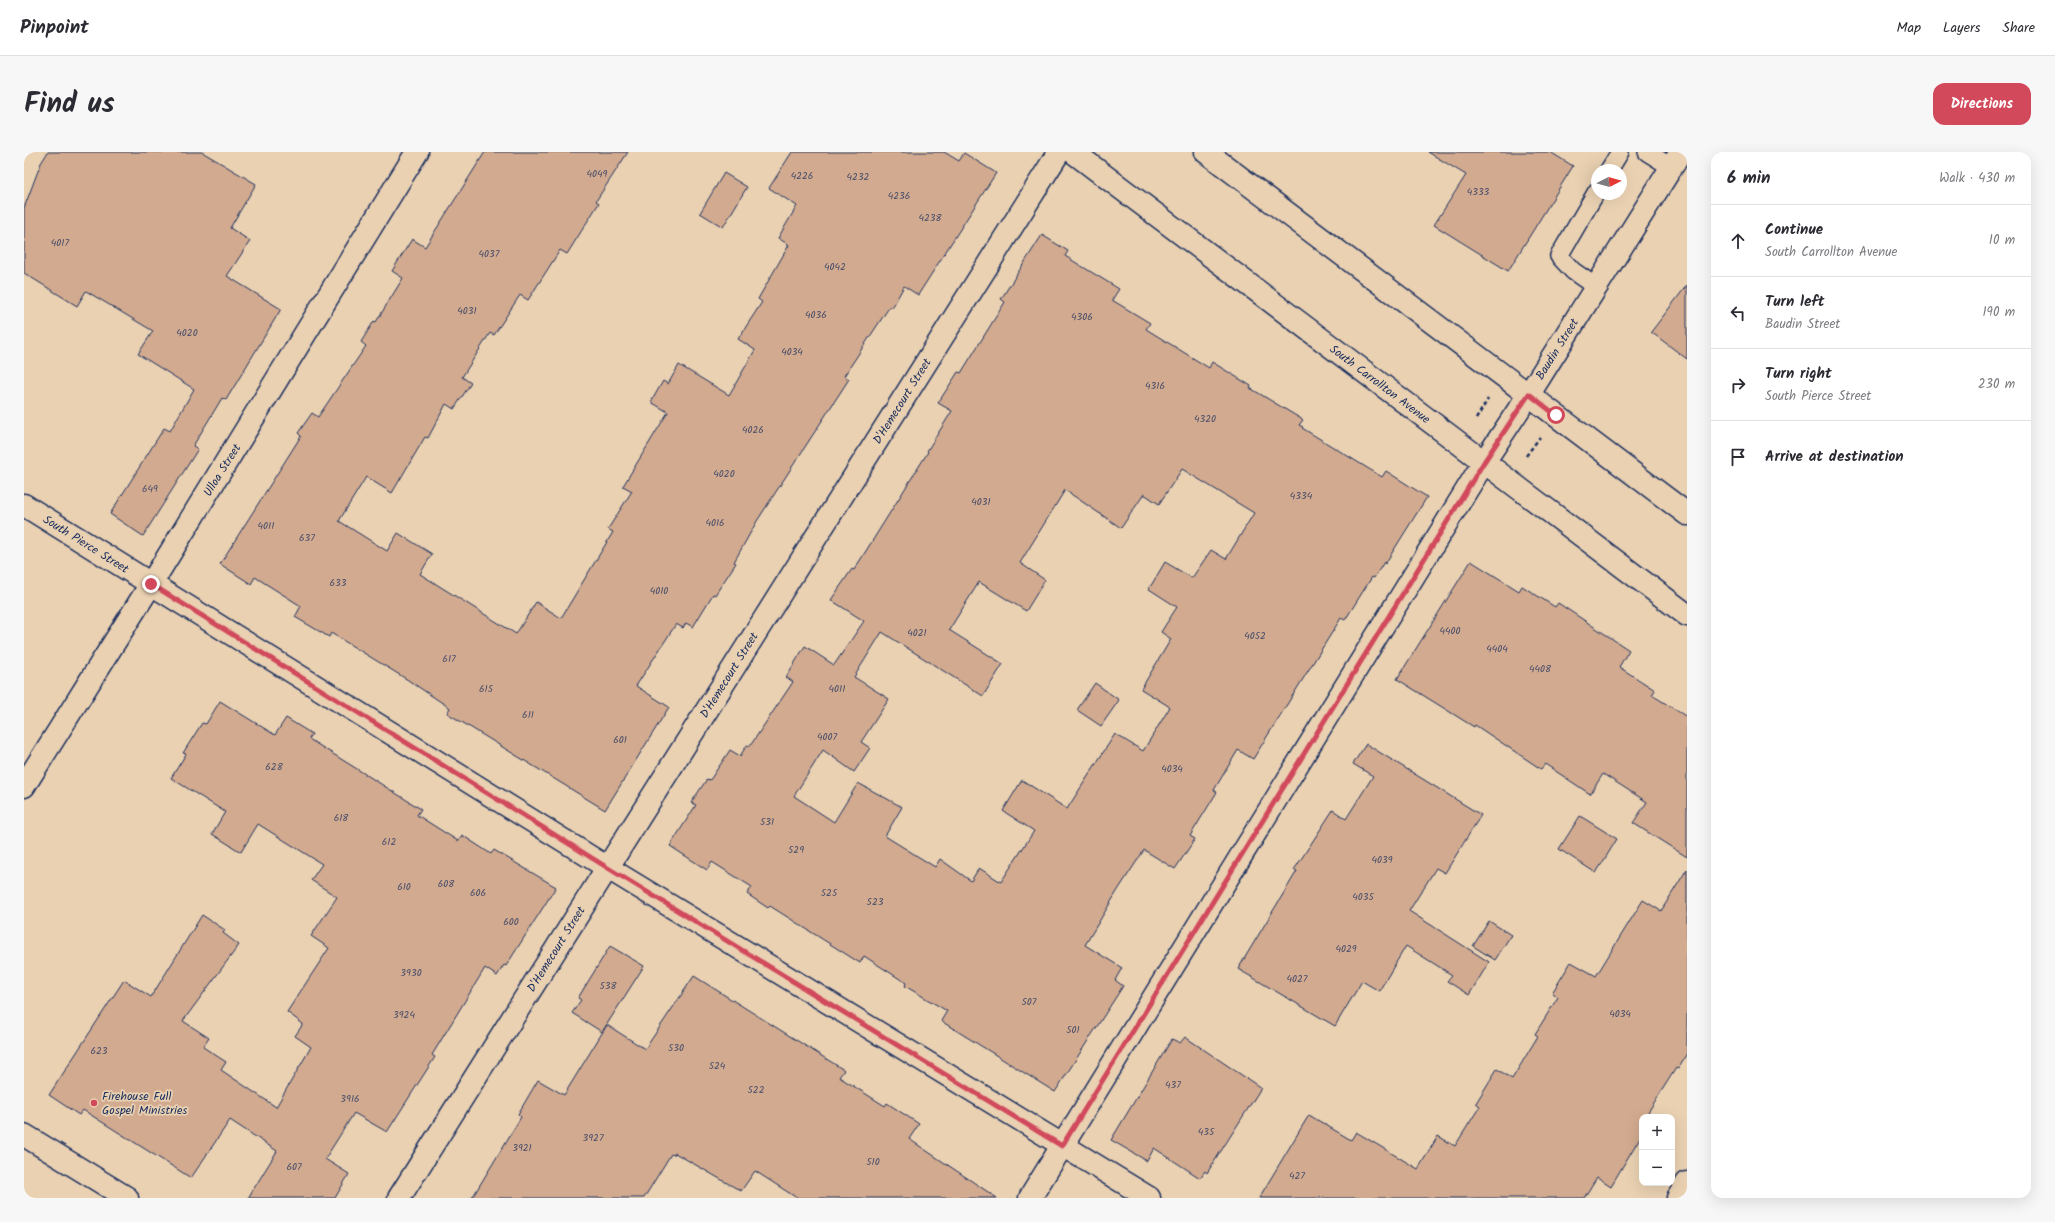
<!DOCTYPE html>
<html lang="en">
<head>
<meta charset="utf-8">
<style>
	:root { --surface:#fff; --page:#f7f7f7; --text:#2b2b33; --muted:#7c7c81; --line:#e1e1e2; --accent:#d1495b }
	body { margin:0; font-family:Kalam,sans-serif; background:var(--page); color:var(--text) }
	.controls { position:absolute; right:12px; bottom:12px; display:grid; overflow:hidden; border-radius:8px; box-shadow:0 4px 16px #0002 }
	.controls button { width:36px; height:36px; display:grid; place-items:center; padding:0; border:0; border-bottom:1px solid var(--line); background:var(--surface); color:var(--text); font:20px sans-serif }
	.compass { position:absolute; left:1567px; top:12px; width:36px; height:36px; border-radius:50%; background:var(--surface); box-shadow:0 4px 16px #0002; rotate:84deg }
	.stop { position:absolute; width:12px; height:12px; margin:-9px; border:3px solid #d1495b; border-radius:50%; background:#fff }
	.stop.end { background:#d1495b; border-color:#fff; box-shadow:0 1px 4px #0008 }
	.list { margin:0; padding:0; list-style:none }
	h2 { display:flex; justify-content:space-between; align-items:center; height:52px; margin:0; padding:0 16px; font-size:17px }
	h2 small { font-size:13px; font-weight:400; color:var(--muted) }
	.list li { display:grid; grid-template-columns:26px 1fr auto; gap:12px; align-items:center; box-sizing:border-box; height:72px; padding:0 16px; border-top:1px solid var(--line) }
	.list b { display:block; font-size:15px; white-space:nowrap }
	.list p { margin:0; font-size:13px; white-space:nowrap; color:var(--muted) }
	.list em { font-size:13px; font-style:normal; color:var(--muted) }
	.icon { flex:none; width:22px; height:22px; fill:none; stroke:currentColor; stroke-width:2; stroke-linecap:round; stroke-linejoin:round }
	.map { position:relative; flex:none; width:1663px; height:1046px; overflow:hidden; border-radius:12px }
	header { display:flex; align-items:center; gap:24px; box-sizing:border-box; height:56px; padding:0 20px; background:var(--surface); border-bottom:1px solid var(--line) }
	header strong { font-size:19px }
	nav { display:flex; gap:22px; margin-inline-start:auto; font-size:14px }
	.intro { display:flex; align-items:center; justify-content:space-between; box-sizing:border-box; height:96px; padding:0 24px }
	h1 { margin:0; font-size:28px }
	.button { padding:10px 18px; border-radius:12px; background:var(--accent); color:#fff; font-size:14px; font-weight:700 }
	main { display:flex; gap:24px; padding:0 24px }
	aside { flex:1; background:var(--surface); border-radius:12px; box-shadow:0 4px 16px #0002 }
	.map>svg:first-child { display:block }
</style>
</head>
<body>
<header>
<strong>Pinpoint</strong>
<nav><a>Map</a><a>Layers</a><a>Share</a></nav>
</header>
<div class="intro"><h1>Find us</h1><a class="button">Directions</a></div>
<main>
<div class="map">
<svg width="1663" height="1046" viewBox="0 0 1663 1046">
	<rect width="100%" height="100%" fill="#ead1b2"/>
	<filter id="ink" filterUnits="userSpaceOnUse"><feTurbulence type="fractalNoise" baseFrequency=".025" numOctaves="2"/><feDisplacementMap in="SourceGraphic" scale="8" xChannelSelector="R" yChannelSelector="G"/><feConvolveMatrix kernelMatrix="1 2 1 2 8 2 1 2 1" color-interpolation-filters="sRGB"/></filter>
	<g filter="url(#ink)">
		<g fill="#d2aa8f" stroke="#1b2f5e" fill-rule="evenodd">
			<path d="M24,0H178L232,32L206,76L226,89L203,124L257,157L202,248L198,246L169,294L174,297L119,384L86,362L140,276L146,279L170,237L114,202L129,179L62,139L53,154L0,121V56L17,11Z"/>
			<path d="M461,0H604L572,49L575,51L543,102L536,98L504,148L496,143L470,183L466,181L438,225L447,231L430,257L422,252L404,286L401,285L368,341L342,325L315,369L363,399L374,381L408,402L396,422L492,482L512,450L537,466L589,380L584,377L608,339L599,334L644,260L627,250L639,229L644,232L655,213L705,243L731,198L714,187L738,150L734,147L765,93L754,86L773,54L745,36L768,0H920L935,9L940,1L972,21L894,143L880,134L868,156L866,154L820,224L825,227L733,369L710,410L712,411L691,443L689,442L669,475L662,471L659,476L652,472L612,534L645,555L581,658L423,561L426,556L384,528L307,481L305,485L271,465L277,454L231,425L227,432L196,412L277,284L274,281L288,261L294,265L342,194L337,190L350,169L352,170L379,126L368,119L388,87L401,95Z"/>
			<path d="M1404,0H1526L1549,14L1484,119L1410,73L1442,23Z"/>
			<path d="M700,21L723,35L699,75L676,61Z"/>
			<path d="M1018,83L1044,99L1041,104L1095,137L1088,148L1126,171L1122,177L1185,216L1188,210L1227,234L1226,236L1279,268L1275,273L1279,275L1278,276L1358,325L1362,319L1403,345L1361,412L1360,410L1350,426L1348,425L1321,468L1317,466L1229,607L1214,598L1190,638L1193,640L1166,684L1171,687L1151,717L1120,698L1094,738L1061,793L1098,816L1091,828L1099,834L1031,940L917,869L923,859L881,834L882,831L840,804L836,811L746,754L744,756L723,742L728,735L688,710L683,718L646,694L672,653L667,651L683,627L686,628L706,598L716,604L723,593L726,594L769,530L762,525L781,494L810,513L840,469L807,448L828,417L830,418L904,300L903,299L928,259L914,251L934,220L937,221L981,150L977,147ZM1158,317L1230,361L1202,407L1187,398L1168,426L1141,410L1125,437L1153,455L1137,480L1147,487L1117,537L1146,555L1119,599L1091,582L1043,657L998,628L979,659L1010,679L977,730L955,716L947,729L916,707L911,715L861,684L878,655L834,631L810,670L770,644L799,598L830,620L846,596L837,590L865,547L830,525L858,480L959,544L979,512L925,478L955,430L1002,459L1021,428L996,411L1041,338L1097,376L1120,342L1135,352Z"/>
			<path d="M1663,133V207L1627,180Z"/>
			<path d="M1447,409L1495,439L1498,434L1531,455L1534,451L1605,498L1595,515L1631,538L1628,543L1663,565V705L1609,671L1623,650L1579,622L1566,642L1521,612L1517,617L1451,573L1450,575L1373,527Z"/>
			<path d="M1071,531L1095,548L1077,574L1053,558Z"/>
			<path d="M196,549L251,583L262,566L288,582L285,587L397,657L393,663L434,689L438,683L467,702L470,698L532,735L482,814L480,813L473,824L461,816L408,903L411,905L363,980L330,961L301,1007L325,1022L311,1046H224L253,999L206,968L167,1026L59,958L55,963L25,943L100,828L127,845L178,763L201,778L199,781L215,793L159,869L185,886L179,895L202,910L197,918L252,955L287,895L271,884L279,872L263,860L305,796L287,784L313,745L287,728L298,712L234,672L217,700L188,682L201,660L147,626L162,602L159,601L178,571L182,572Z"/>
			<path d="M1342,592L1457,663L1421,721L1412,716L1385,759L1465,810L1445,843L1423,829L1428,823L1382,794L1355,839L1338,829L1311,874L1214,817L1273,719L1270,718L1309,658L1322,667L1349,624L1329,612Z"/>
			<path d="M1556,664L1593,687L1572,721L1535,697Z"/>
			<path d="M1663,717V903L1654,917L1652,916L1621,965H1618V982L1587,1034L1573,1025L1560,1046H1235L1285,963L1327,988L1332,980L1394,1017L1414,984L1431,994L1456,954L1452,951L1473,917L1488,927L1514,884L1511,882L1534,845L1528,841L1547,810L1572,824L1619,748L1637,759Z"/>
			<path d="M1465,769L1487,783L1471,808L1449,794Z"/>
			<path d="M586,794L620,814L578,880L548,861L557,848L554,846Z"/>
			<path d="M670,824L820,918L815,925L861,954L863,951L895,972L885,987L973,1046H773L731,1019L717,1039L651,1001L650,1003L647,1002L620,1046H448L497,965L494,962L514,928L540,943L583,873L621,897Z"/>
			<path d="M1161,885L1237,936L1183,1021L1181,1019L1176,1026L1130,996L1123,1009L1087,988L1148,887L1156,891Z"/>
		</g>
		<g fill="none" stroke-linecap="round" stroke-linejoin="round">
			<defs>
				<g id="lane">
					<path d="M1623,0L1647,15"/>
					<path d="M1585,18L1596,0"/>
					<path d="M1572,135L1549,119L1535,104L1573,39"/>
				</g>
				<g id="street">
					<path d="M0,353L584,716L1125,1046"/>
					<path d="M0,634L127,432L393,0"/>
					<path d="M0,983L103,1046"/>
					<path d="M375,1046L1035,0"/>
					<path d="M1006,1046L1460,310L1505,242L1657,0"/>
					<path d="M1654,1046L1663,1031"/>
				</g>
				<g id="secondary">
					<path d="M1049,0L1663,463"/>
					<path d="M1182,0L1663,362"/>
				</g>
			</defs>
			<use href="#lane" stroke="#1b2f5e" stroke-width="20"/>
			<use href="#street" stroke="#1b2f5e" stroke-width="25"/>
			<use href="#secondary" stroke="#1b2f5e" stroke-width="25"/>
			<g stroke="#1b2f5e" stroke-width="2.5" stroke-dasharray="4 3" stroke-linecap="butt">
				<path d="M1452,267L1464,247"/>
				<path d="M1502,304L1516,285"/>
			</g>
			<use href="#lane" stroke="#ead1b2" stroke-width="17"/>
			<use href="#street" stroke="#ead1b2" stroke-width="22"/>
			<use href="#secondary" stroke="#ead1b2" stroke-width="22"/>
		</g>
	</g>
	<g fill="none" stroke-linecap="round" stroke-linejoin="round" filter="url(#ink)">
		<path stroke="#d1495b" stroke-width="5" d="M127,432L584,716L1038,994L1460,310L1505,242L1532,263"/>
	</g>
	<circle fill="#d1495b" stroke="#ead1b2" stroke-width="1.5" cx="70" cy="951" r="4"/>
	<g text-anchor="middle" stroke-width="3.5" stroke-linejoin="round" paint-order="stroke">
		<g font-size="10" fill="#494e6a">
			<text x="573" y="25">4049</text>
			<text x="778" y="27">4226</text>
			<text x="834" y="28">4232</text>
			<text x="1454" y="43">4333</text>
			<text x="875" y="47">4236</text>
			<text x="906" y="69">4238</text>
			<text x="36" y="94">4017</text>
			<text x="465" y="105">4037</text>
			<text x="811" y="118">4042</text>
			<text x="443" y="162">4031</text>
			<text x="792" y="166">4036</text>
			<text x="1058" y="168">4306</text>
			<text x="163" y="184">4020</text>
			<text x="768" y="203">4034</text>
			<text x="1131" y="237">4316</text>
			<text x="1181" y="270">4320</text>
			<text x="729" y="281">4026</text>
			<text x="700" y="325">4020</text>
			<text x="126" y="340">649</text>
			<text x="1277" y="347">4334</text>
			<text x="957" y="353">4031</text>
			<text x="691" y="374">4016</text>
			<text x="242" y="377">4011</text>
			<text x="283" y="389">637</text>
			<text x="314" y="434">633</text>
			<text x="635" y="442">4010</text>
			<text x="1426" y="482">4400</text>
			<text x="893" y="484">4021</text>
			<text x="1231" y="487">4052</text>
			<text x="1473" y="500">4404</text>
			<text x="425" y="510">617</text>
			<text x="1516" y="520">4408</text>
			<text x="462" y="540">615</text>
			<text x="813" y="540">4011</text>
			<text x="504" y="566">611</text>
			<text x="803" y="588">4007</text>
			<text x="596" y="591">601</text>
			<text x="250" y="618">628</text>
			<text x="1148" y="620">4034</text>
			<text x="317" y="669">618</text>
			<text x="743" y="673">531</text>
			<text x="365" y="693">612</text>
			<text x="772" y="701">529</text>
			<text x="1358" y="711">4039</text>
			<text x="422" y="735">608</text>
			<text x="380" y="738">610</text>
			<text x="454" y="744">606</text>
			<text x="805" y="744">525</text>
			<text x="1339" y="748">4035</text>
			<text x="851" y="753">523</text>
			<text x="487" y="773">600</text>
			<text x="1322" y="800">4029</text>
			<text x="387" y="824">3930</text>
			<text x="1273" y="830">4027</text>
			<text x="584" y="837">538</text>
			<text x="1005" y="853">507</text>
			<text x="1596" y="865">4034</text>
			<text x="380" y="866">3924</text>
			<text x="1049" y="881">501</text>
			<text x="652" y="899">530</text>
			<text x="75" y="902">623</text>
			<text x="693" y="917">524</text>
			<text x="1149" y="936">437</text>
			<text x="732" y="941">522</text>
			<text x="326" y="950">3916</text>
			<text x="1182" y="983">435</text>
			<text x="569" y="989">3927</text>
			<text x="498" y="999">3921</text>
			<text x="849" y="1013">510</text>
			<text x="270" y="1018">607</text>
			<text x="1273" y="1027">427</text>
		</g>
		<g font-size="12" fill="#1b2f5e" stroke="#ead1b2">
			<text transform="translate(1533 197) rotate(-58)" y="4">Baudin Street</text>
			<text transform="translate(1356 232) rotate(37)" y="4">South Carrollton Avenue</text>
			<text transform="translate(878 249) rotate(-58)" y="4">D'Hemecourt Street</text>
			<text transform="translate(198 318) rotate(-58)" y="4">Ulloa Street</text>
			<text transform="translate(62 392) rotate(32)" y="4">South Pierce Street</text>
			<text transform="translate(705 523) rotate(-58)" y="4">D'Hemecourt Street</text>
			<text transform="translate(532 797) rotate(-58)" y="4">D'Hemecourt Street</text>
		</g>
		<g font-size="12" fill="#1b2f5e" stroke="#ead1b2" text-anchor="start">
			<text x="78" y="948">Firehouse Full<tspan x="78" dy="14">Gospel Ministries</tspan></text>
		</g>
	</g>
</svg>
<div class="controls">
<button>+</button>
<button>−</button>
</div>
<svg class="compass" viewBox="-18 -18 36 36"><path d="M0-13l5 13h-10z" fill="#e53935"/><path d="M0 13l5-13h-10z" fill="#7c7c81"/></svg>
<div class="stop" style="left:1532px;top:263px"></div>
<div class="stop end" style="left:127px;top:432px"></div>
</div>
<aside>
<h2>6 min<small>Walk · 430 m</small></h2>
<ul class="list">
<li><svg class="icon" aria-label="ahead" viewBox="0 0 24 24"><path d="M12 20V5M6 11l6-6 6 6"/></svg><div><b>Continue</b><p>South Carrollton Avenue</p></div><em>10 m</em></li>
<li><svg class="icon" aria-label="left" viewBox="0 0 24 24"><path d="M17 20v-9H6M10 6l-5 5 5 5"/></svg><div><b>Turn left</b><p>Baudin Street</p></div><em>190 m</em></li>
<li><svg class="icon" aria-label="right" viewBox="0 0 24 24"><path d="M7 20v-9h11M14 6l5 5-5 5"/></svg><div><b>Turn right</b><p>South Pierce Street</p></div><em>230 m</em></li>
<li><svg class="icon" aria-label="arrive" viewBox="0 0 24 24"><path d="M6 21V4h12l-3 4 3 4H6"/></svg><div><b>Arrive at destination</b></div></li>
</ul>
</aside>
</main>
</body>
</html>
